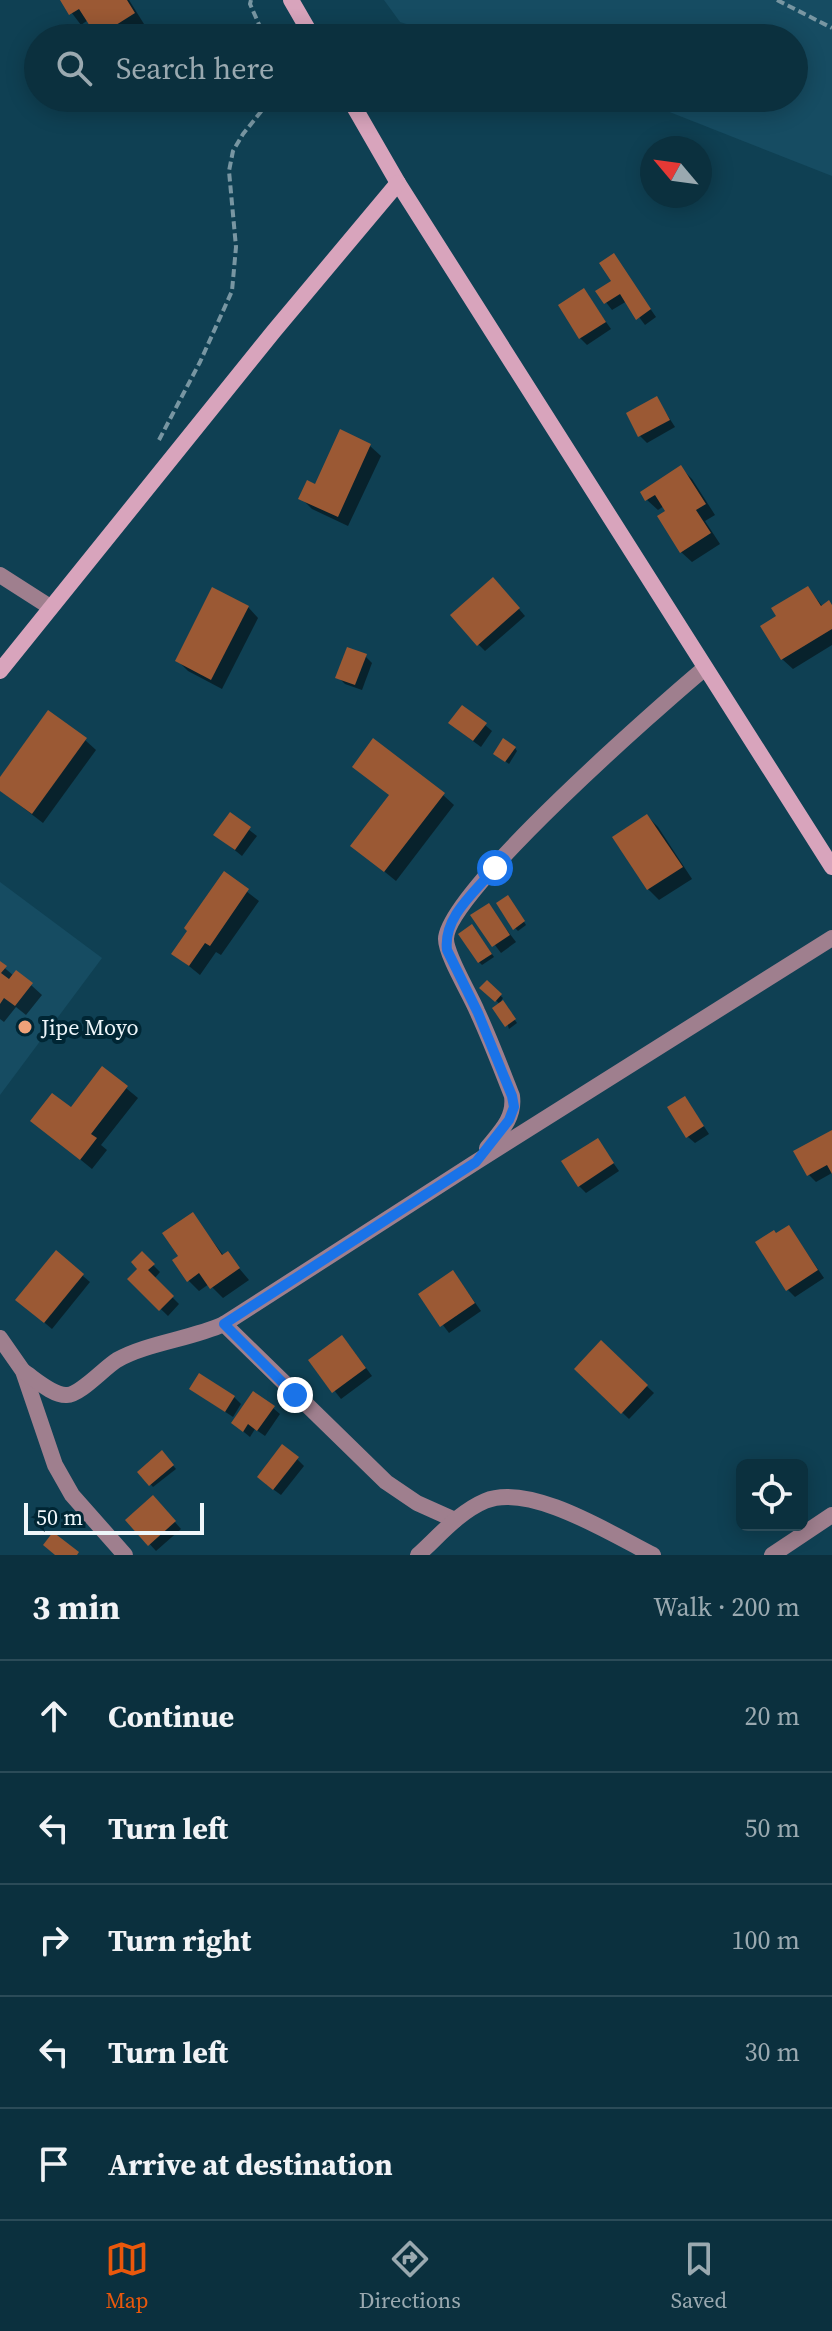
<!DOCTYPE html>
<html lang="en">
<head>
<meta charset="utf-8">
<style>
	:root { --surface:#0b303e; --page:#143845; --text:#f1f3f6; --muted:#9aa9b0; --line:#2b4b58; --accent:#ea580c }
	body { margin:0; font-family:"Source Serif 4",serif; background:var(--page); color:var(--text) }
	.controls { position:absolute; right:24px; bottom:24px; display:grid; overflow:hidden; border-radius:12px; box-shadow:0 4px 20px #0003 }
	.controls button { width:72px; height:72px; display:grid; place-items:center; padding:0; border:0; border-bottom:2px solid var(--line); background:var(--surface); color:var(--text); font:40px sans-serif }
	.compass { position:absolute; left:640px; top:136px; width:72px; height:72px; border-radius:50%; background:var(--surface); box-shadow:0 4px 20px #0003; rotate:299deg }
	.scale { position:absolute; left:24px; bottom:20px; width:180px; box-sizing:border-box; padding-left:8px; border:4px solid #eef6fa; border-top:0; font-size:22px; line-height:28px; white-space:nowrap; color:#eef6fa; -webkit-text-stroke:6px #002634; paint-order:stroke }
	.stop { position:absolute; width:24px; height:24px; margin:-18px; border:6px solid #1a73e8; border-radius:50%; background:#fff }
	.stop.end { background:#1a73e8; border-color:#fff; box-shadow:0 2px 8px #0008 }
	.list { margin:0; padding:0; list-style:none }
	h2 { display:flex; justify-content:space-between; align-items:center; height:104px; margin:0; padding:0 32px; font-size:34px }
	h2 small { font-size:26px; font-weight:400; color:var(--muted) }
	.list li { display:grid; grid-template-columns:52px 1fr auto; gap:24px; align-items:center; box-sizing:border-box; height:112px; padding:0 32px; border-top:2px solid var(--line) }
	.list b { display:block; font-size:30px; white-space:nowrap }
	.list em { font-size:26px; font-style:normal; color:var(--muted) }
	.icon { flex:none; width:44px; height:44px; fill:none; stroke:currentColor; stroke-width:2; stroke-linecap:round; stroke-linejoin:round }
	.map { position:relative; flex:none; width:832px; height:1555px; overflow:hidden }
	.search { position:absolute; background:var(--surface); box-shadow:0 4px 20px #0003; left:24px; right:24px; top:24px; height:88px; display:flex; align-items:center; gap:20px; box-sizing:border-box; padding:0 28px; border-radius:44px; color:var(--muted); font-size:30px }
	.sheet { height:664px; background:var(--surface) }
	nav { display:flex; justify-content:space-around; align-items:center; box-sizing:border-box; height:112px; border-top:2px solid var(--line); background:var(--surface); font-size:22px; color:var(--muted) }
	nav a { display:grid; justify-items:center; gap:4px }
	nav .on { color:var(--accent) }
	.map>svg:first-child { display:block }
</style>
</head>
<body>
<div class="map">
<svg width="832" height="1555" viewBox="0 0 832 1555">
	<rect width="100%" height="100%" fill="#0f4053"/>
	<g fill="#164c62">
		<path d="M384,0H832V176L634,98H794V38H450L400,22Z"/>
		<path d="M0,882L102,958L0,1095Z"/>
	</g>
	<g fill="#0007">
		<path d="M62,0H129L144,24L122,38H101L88,20L81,25Z"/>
		<path d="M613,255L656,317L645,325L627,301L612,310L598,292L614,281Z"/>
		<path d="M584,291L611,329L587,345L580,338Z"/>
		<path d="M657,399L675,427L647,443L640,436Z"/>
		<path d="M370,446L381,456L348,526L312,509L301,498Z"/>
		<path d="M681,468L692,479L715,515L705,521L720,544L692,562L681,552L664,506L658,510L647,500Z"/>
		<path d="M500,587L525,616L485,651L478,644Z"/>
		<path d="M808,588L823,607L832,606V645L793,669L782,659L778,617Z"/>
		<path d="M248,607L258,618L222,689L188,671L177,660Z"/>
		<path d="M365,656L372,663L362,690L345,684L338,677Z"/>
		<path d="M485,725L492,731L481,747L458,730Z"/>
		<path d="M85,740L96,750L43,823L0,790V781Z"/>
		<path d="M515,748L517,751L509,764L498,756Z"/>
		<path d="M443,795L454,805L396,881L353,846L391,796Z"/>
		<path d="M230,815L257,836L242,856L216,835Z"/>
		<path d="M647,816L658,827L692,879L659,900L648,889Z"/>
		<path d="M224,874L259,901L221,955L216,952L200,975L174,954Z"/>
		<path d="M510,900L526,925L518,931L515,928Z"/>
		<path d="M488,905L516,942L501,953L473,916Z"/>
		<path d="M475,930L494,957L482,965L479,962Z"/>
		<path d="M0,964L14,976L31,985L42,995L26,1015L16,1007L4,1022L0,1019Z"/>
		<path d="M487,983L503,998L501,1001L517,1023L509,1029L501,1005L482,988Z"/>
		<path d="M103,1069L138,1098L101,1145L107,1150L92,1169L33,1121L71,1110Z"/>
		<path d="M685,1098L709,1134L695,1143L688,1137Z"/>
		<path d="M832,1132V1173L816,1182L809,1175Z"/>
		<path d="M597,1140L619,1171L586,1193L579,1186Z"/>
		<path d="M192,1214L224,1256L227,1254L249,1280L223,1298L209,1284L199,1291L189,1281L180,1257Z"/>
		<path d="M789,1227L824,1278L795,1297L788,1290L777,1235Z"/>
		<path d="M56,1253L90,1282L52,1329L25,1306Z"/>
		<path d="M142,1254L160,1272L154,1279L179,1304L168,1316L130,1279L140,1269Z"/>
		<path d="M459,1280L481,1311L449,1333L420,1295Z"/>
		<path d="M601,1343L654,1393L629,1419L577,1369Z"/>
		<path d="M349,1345L372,1376L341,1399L311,1361Z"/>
		<path d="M191,1389L234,1397L241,1404L233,1417Z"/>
		<path d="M273,1408L280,1414L265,1436L255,1429L250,1437L233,1423Z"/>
		<path d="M162,1453L176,1469L153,1487L140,1472Z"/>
		<path d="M297,1459L304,1466L281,1495L266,1484Z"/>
		<path d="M160,1505L181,1529L156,1551L128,1520Z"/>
	</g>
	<g fill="#9b5934">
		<path d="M60,0H127L135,13L97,37L79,9L69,15Z"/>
		<path d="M614,253L651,309L636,320L620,294L604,304L595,291L611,281L599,263Z"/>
		<path d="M584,288L606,322L579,339L558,305Z"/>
		<path d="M657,396L670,420L638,437L626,413Z"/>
		<path d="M340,429L371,444L338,517L298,499L307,480L315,484Z"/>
		<path d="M681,465L706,504L696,510L711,533L680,553L657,516L665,511L655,495L645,501L640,492Z"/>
		<path d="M493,577L520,608L477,646L450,615Z"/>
		<path d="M808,586L821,606L829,600L832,605V629L781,660L760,626L776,616L771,608Z"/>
		<path d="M212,587L249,606L211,680L175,661Z"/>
		<path d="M347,647L367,654L355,685L335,678Z"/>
		<path d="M462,705L487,723L473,741L448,723Z"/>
		<path d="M48,710L87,738L32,814L0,791V777Z"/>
		<path d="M373,738L445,793L384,872L350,846L389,795L352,767Z"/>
		<path d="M503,738L516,747L505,762L493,754Z"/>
		<path d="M230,812L251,827L235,850L213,835Z"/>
		<path d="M647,814L683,867L647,890L612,837Z"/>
		<path d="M224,871L249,889L210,946L205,943L189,966L171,954L187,931L184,928Z"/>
		<path d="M508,895L525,921L513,930L496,903Z"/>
		<path d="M489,903L510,935L492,947L470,915Z"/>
		<path d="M472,924L492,954L478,963L458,934Z"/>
		<path d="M0,961L7,966L1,973L9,979L16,970L33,983L15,1006L4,998L0,1004Z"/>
		<path d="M487,980L502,994L495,1002L479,988Z"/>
		<path d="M503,1000L516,1019L505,1027L492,1008Z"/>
		<path d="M102,1066L128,1086L91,1134L97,1138L80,1160L30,1121L52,1093L71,1107Z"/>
		<path d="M685,1096L704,1126L686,1138L667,1107Z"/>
		<path d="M832,1130V1174L827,1165L807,1176L793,1151Z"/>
		<path d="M598,1138L614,1163L578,1187L561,1161Z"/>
		<path d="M193,1212L222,1255L228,1251L240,1268L210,1289L199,1273L187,1282L172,1260L178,1256L162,1233Z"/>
		<path d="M789,1225L818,1270L786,1291L755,1242L774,1230L776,1233Z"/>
		<path d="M56,1250L84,1274L44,1323L15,1300Z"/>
		<path d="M142,1251L155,1264L148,1270L174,1296L159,1311L127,1279L137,1269L131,1262Z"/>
		<path d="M453,1270L475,1303L440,1327L418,1294Z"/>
		<path d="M342,1335L366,1368L332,1393L308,1360Z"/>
		<path d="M601,1340L648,1385L621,1414L574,1369Z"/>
		<path d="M199,1373L235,1396L225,1412L189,1389Z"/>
		<path d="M253,1391L275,1406L257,1431L248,1424L243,1432L231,1423Z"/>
		<path d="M282,1444L299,1457L273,1490L257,1477Z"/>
		<path d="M162,1450L174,1465L149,1486L137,1472Z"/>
		<path d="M153,1495L176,1521L148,1546L125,1520Z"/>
		<path d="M53,1532L79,1552L77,1555H55L43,1545Z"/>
	</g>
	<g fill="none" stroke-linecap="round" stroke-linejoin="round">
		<g stroke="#7896a2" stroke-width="4" stroke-dasharray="8 4" stroke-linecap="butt">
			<path d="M251,0L250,4L265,38"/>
			<path d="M777,0L832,28"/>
			<path d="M159,440L200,362L232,291L236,247L229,171L233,151L243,134L272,98"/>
		</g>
		<g stroke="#9f7f8e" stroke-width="16">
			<path d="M0,575L50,607"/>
			<path d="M487,1148C500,1132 515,1118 512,1096C501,1068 490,1039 477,1011C470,994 446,955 446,939C446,893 662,704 705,668"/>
			<path d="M224,1324L386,1482L417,1503L455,1520"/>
			<path d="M0,1338L23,1371L55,1465L72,1495L125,1555"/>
			<path d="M23,1371C35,1379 53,1396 67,1395C80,1395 104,1368 117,1360C147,1343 191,1339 224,1324L476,1162L832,938"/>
			<path d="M418,1555C439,1536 459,1512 485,1501C530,1482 613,1535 653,1555"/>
			<path d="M772,1555L832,1515"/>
		</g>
		<g stroke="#d8a4bc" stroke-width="16">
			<path d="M291,0L313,38"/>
			<path d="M349,98L398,183L832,867"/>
			<path d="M0,671L274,331L398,183"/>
		</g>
	</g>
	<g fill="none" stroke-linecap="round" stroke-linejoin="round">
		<path stroke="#1a73e8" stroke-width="10" d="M295,1395L224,1324L476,1162L509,1120L514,1107L512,1096L478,1013L447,950C443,917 475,892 495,868"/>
	</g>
	<circle fill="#f0a279" stroke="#002634" stroke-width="3" cx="25" cy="1027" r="8"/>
	<g text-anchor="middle" stroke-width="8" stroke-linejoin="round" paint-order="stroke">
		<g font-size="22" fill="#eef6fa" stroke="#002634" text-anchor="start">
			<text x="41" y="1035">Jipe Moyo</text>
		</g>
	</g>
</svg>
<div class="controls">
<button><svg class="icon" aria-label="locate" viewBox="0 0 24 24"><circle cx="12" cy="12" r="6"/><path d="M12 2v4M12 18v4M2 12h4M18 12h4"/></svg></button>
</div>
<svg class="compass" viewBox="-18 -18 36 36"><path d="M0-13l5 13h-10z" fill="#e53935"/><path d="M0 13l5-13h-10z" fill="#9aa9b0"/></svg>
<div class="scale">50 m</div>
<div class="stop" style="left:495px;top:868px"></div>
<div class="stop end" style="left:295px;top:1395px"></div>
<div class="search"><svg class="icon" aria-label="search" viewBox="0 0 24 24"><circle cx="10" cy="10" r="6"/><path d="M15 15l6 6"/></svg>Search here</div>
</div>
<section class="sheet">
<h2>3 min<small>Walk · 200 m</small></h2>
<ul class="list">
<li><svg class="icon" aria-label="ahead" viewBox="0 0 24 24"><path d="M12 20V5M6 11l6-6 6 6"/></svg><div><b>Continue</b></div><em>20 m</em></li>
<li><svg class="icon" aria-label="left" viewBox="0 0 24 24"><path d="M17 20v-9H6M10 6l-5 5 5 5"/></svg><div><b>Turn left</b></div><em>50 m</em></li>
<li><svg class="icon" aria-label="right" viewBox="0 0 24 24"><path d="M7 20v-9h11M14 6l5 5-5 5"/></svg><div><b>Turn right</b></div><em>100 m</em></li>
<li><svg class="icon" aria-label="left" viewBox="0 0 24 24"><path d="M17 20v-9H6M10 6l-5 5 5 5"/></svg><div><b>Turn left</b></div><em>30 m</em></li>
<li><svg class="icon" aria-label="arrive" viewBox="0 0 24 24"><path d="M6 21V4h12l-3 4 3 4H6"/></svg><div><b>Arrive at destination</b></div></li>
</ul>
</section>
<nav>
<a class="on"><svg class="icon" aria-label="map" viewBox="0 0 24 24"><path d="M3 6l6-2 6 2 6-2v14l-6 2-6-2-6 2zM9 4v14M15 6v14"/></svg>Map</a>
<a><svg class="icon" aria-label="directions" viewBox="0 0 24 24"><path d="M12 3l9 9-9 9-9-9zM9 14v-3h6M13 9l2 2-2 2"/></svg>Directions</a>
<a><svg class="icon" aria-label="saved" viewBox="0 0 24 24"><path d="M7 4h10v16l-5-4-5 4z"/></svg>Saved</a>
</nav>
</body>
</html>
